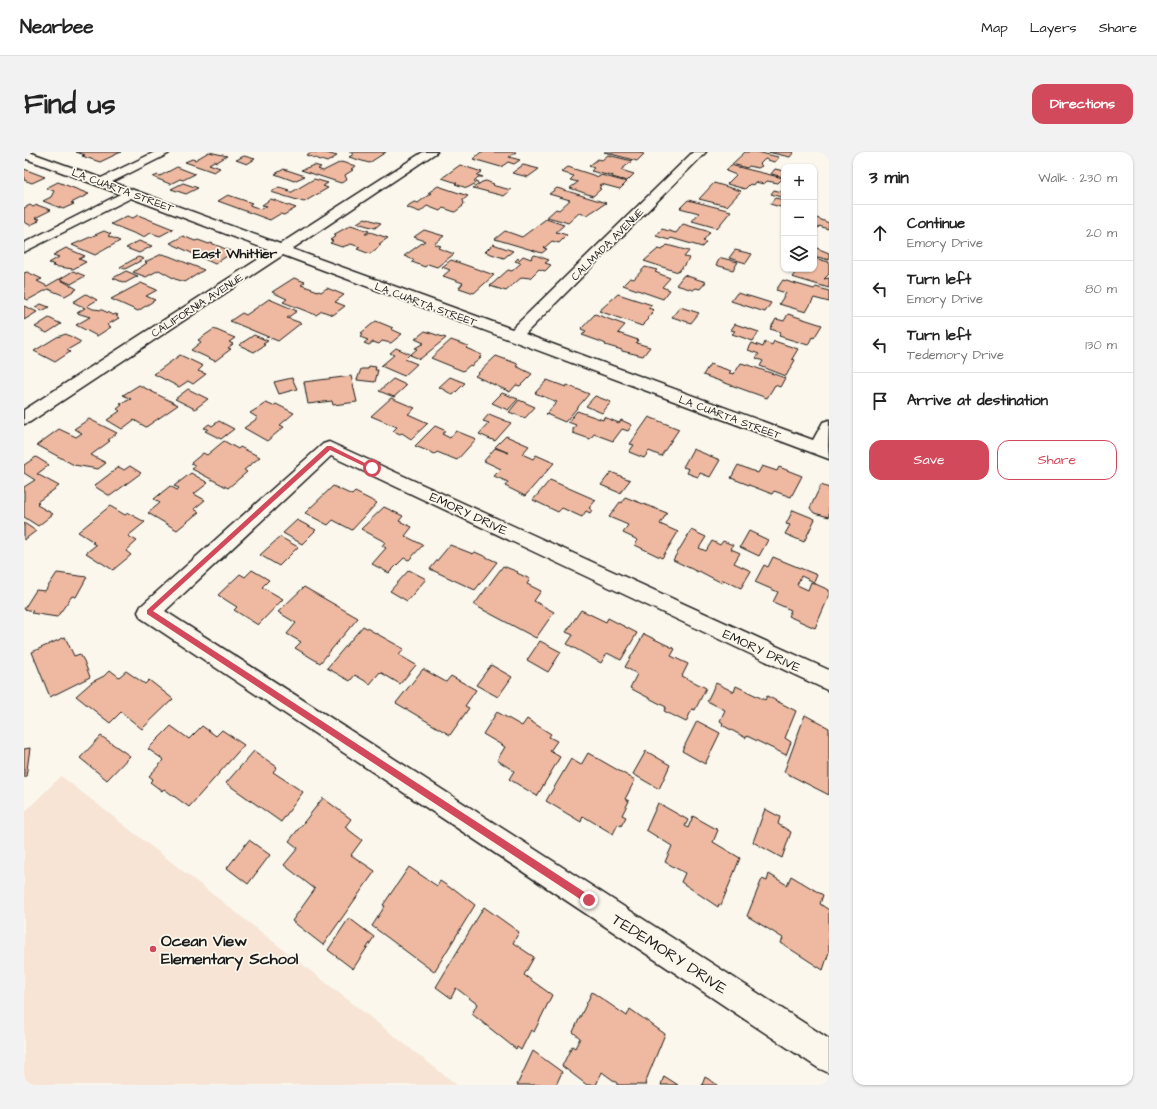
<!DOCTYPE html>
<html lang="en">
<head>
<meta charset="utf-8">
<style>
	:root { --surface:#fff; --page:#f2f2f2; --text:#222; --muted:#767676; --line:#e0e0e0; --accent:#d1495b }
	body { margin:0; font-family:"Architects Daughter",sans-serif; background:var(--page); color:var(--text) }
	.controls { position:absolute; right:12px; top:12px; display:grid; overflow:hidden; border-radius:8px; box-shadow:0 1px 3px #0004 }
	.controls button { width:36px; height:36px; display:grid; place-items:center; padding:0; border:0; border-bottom:1px solid var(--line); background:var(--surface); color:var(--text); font:20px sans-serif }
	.stop { position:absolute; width:12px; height:12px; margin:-9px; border:3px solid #d1495b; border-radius:50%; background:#fff }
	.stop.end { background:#d1495b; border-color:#fff; box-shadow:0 1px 4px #0008 }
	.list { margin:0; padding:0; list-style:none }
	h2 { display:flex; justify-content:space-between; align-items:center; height:52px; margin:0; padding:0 16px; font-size:17px }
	h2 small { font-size:13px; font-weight:400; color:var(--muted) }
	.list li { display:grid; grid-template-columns:26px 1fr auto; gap:12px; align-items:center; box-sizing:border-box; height:56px; padding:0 16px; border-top:1px solid var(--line) }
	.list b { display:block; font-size:15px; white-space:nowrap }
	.list p { margin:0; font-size:13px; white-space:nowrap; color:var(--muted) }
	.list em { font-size:13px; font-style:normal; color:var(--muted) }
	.actions { display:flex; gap:8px; padding:12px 16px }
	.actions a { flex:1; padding:9px 0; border:1px solid var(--accent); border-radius:12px; text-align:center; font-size:14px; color:var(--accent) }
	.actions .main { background:var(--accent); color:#fff }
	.icon { flex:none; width:22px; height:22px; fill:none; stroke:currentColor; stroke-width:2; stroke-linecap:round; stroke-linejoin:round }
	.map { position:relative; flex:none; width:805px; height:933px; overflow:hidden; border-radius:12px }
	header { display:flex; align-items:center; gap:24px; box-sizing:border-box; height:56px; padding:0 20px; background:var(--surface); border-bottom:1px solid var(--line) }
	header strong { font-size:19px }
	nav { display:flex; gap:22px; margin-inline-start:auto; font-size:14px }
	.intro { display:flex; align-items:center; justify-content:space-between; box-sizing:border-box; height:96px; padding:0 24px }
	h1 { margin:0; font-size:28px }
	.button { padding:10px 18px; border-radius:12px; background:var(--accent); color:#fff; font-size:14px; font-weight:700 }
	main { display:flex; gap:24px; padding:0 24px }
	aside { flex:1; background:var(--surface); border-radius:12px; box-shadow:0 1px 3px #0004 }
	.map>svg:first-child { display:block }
</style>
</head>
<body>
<header>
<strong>Nearbee</strong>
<nav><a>Map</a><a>Layers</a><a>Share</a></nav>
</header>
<div class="intro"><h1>Find us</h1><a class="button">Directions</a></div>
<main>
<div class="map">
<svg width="805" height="933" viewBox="0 0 805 933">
	<rect width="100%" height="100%" fill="#fbf7ec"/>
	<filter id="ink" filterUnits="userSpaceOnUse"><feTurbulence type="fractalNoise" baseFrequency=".025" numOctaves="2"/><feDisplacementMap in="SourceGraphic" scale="8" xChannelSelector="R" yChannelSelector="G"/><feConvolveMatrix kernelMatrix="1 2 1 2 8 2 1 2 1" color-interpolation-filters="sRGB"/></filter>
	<g filter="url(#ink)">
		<path fill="#f7e4d5" d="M37,624L433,933H0V661Z"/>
		<g fill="#eeb9a0" stroke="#1c1c1c">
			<path d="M52,0H97L76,10L58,4L61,3Z"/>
			<path d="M185,0L203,4L193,10L190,9L185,12L196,16L190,20L161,10L168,7L171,8Z"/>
			<path d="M288,0L302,1L313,4L303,10L282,3Z"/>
			<path d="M325,0H362L345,11L325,5L330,2Z"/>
			<path d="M457,0H492L485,5L496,8L490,12L484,10L477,15L449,7Z"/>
			<path d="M580,0H616L615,1L620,2L613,9Z"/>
			<path d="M721,0H733L754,5V7L750,10L741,7L736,12L738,14L734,16L725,14L723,16L708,12Z"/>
			<path d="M744,0H770L766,5Z"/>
			<path d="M584,3L608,9L597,18L610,22L603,29L588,25L589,23L587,24L567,19L570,16L565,14L574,7L578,8Z"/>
			<path d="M220,4L231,7L223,12L212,8Z"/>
			<path d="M317,10L332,14L327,17L329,18L321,23L323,28L317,31L277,18L290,13L297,15L294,17L299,19Z"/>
			<path d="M436,13L458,20L453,23L459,25H454L450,29L454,30L443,36L431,32L433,31L418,26Z"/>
			<path d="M499,13L515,17L504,25L488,21Z"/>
			<path d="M707,13L710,14L759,26L754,31L743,29L740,32L731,30L729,33L726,32L721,37L703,32L712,23L702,19Z"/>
			<path d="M153,15L171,22L159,28L156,27L146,32L129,25L134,23L136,24Z"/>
			<path d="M544,15L575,25L577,23L603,30L596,37L577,32L575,33L577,34L575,36L577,37L569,44L546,36L554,30L546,28L550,24L537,20Z"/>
			<path d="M0,17L21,25L8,31L0,28Z"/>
			<path d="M260,17L281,24L270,29L251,22Z"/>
			<path d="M751,17L760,19V25L747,22Z"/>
			<path d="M290,27L304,31L299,34L304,36L280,50L247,40L255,35L265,38L263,39L265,40H268Z"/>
			<path d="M462,29L470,32L469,33L471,34L487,38L480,44L449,36L458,30Z"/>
			<path d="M34,30L65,42L47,51L50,52L39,57L19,49L27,45L30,39L22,36Z"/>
			<path d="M159,31L174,36L162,42L147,37Z"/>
			<path d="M690,31L717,39L703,54L675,47Z"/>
			<path d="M414,34L444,44L439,48L440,52L438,54H439L431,60L419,56L416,59L403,54L396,60L382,55L390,50L394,51L407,41H404Z"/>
			<path d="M533,36L556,43L582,51L563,63L555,61L544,71L538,69L523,65L532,57L535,58L546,48L525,42Z"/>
			<path d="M750,38L758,40L760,38V46L747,42Z"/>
			<path d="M204,43L228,51L225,53L237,57L243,54L238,53L247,47L272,56L260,63L256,62L246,68L194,49Z"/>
			<path d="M751,46L760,48V56L746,52Z"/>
			<path d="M664,48L707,59L693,76L668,69L675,61L656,56Z"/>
			<path d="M6,53L9,55L13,53L27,58L11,66L16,67L13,69H15L6,73L0,70V56Z"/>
			<path d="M114,63L149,77L136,84L127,81L119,85L87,72L103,64L109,66Z"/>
			<path d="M790,65L805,71L804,77L795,74L794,76L790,75Z"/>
			<path d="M341,66L353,70L357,71L351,76L333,71Z"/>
			<path d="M522,67L540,73L532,80L543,83L535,91L528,89L520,96L523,97L518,101L471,87L481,79L498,85Z"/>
			<path d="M659,72L686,80L679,89L682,90L678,95L647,86L645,88L632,84L638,77L652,81Z"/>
			<path d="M327,73L345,79L341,82H343L346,80L364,86L355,92L357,93L346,102L333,97L336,95L327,92L318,95L306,91L309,89L306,88L312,84L309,83Z"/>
			<path d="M400,78L420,84L410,92L417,94L414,96L430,102L413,115L404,112L401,115L388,110L390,108L380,104L401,89L390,85Z"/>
			<path d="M80,79L87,82L84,84L96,89L71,103L48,93Z"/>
			<path d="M159,84L171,89L174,88L185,92L187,91L209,100L191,112L146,91Z"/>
			<path d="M115,89L128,94L115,101L102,96Z"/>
			<path d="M469,92L489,99L480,106L461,100Z"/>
			<path d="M643,93L665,99L660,105L666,106L654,120L620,109L634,97L638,98Z"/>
			<path d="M790,95L805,101V108L790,104Z"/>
			<path d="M42,96L61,104L55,107L62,110L49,117L28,114L31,113L25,111L35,105L29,103Z"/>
			<path d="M711,98L728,102L722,111L705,106Z"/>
			<path d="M138,102L145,104L180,118L161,130L151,127L135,118L122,125L109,120L123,111L121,110Z"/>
			<path d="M511,103L525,108L521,111L527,113L521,119L515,117L506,126L498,125L482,139L466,134L484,118L488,119L497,111L491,109L494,106L495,108L499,104L507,107L508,106L507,105Z"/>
			<path d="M114,105L120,107L101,117L96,115Z"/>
			<path d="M696,106H698L714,110L709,118L692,113Z"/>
			<path d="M790,106L805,110V122L800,127L805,126V136L768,125L772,120L763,118L790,117Z"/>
			<path d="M427,108L470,123L450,141L435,136L439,131L419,124L426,118L418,115Z"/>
			<path d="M621,115L633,118L631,120L646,126L638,135L646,138L639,147L599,133L606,126L610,127Z"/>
			<path d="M49,119L61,124L47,132L36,127Z"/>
			<path d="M102,119L114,124L101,131L89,126Z"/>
			<path d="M3,120L18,127L13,129L23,134L35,127L53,137L41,144L24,137L4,148L0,146V121Z"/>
			<path d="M660,123L682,130L676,137L672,136L669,138L652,133Z"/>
			<path d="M270,126L281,130L277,133L297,140L303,136L320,143L311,150L321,154L309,163L298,159L292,163L259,150L263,147L248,140Z"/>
			<path d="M759,128L790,137L792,135L805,139V150L790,146L782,160L755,152L762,141L752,138Z"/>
			<path d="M117,131L133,138L122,144L131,148L114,159L87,147Z"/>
			<path d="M713,141L728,145L747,151L741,160L707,149Z"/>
			<path d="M62,142L73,148L63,154L69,157L78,158L89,163L92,162L94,163L92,164L95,166L83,173L87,175L73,184L52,173L66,165L53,161L61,156L49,150Z"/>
			<path d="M594,142L628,153L624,156L630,158L627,161L629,162L623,166L625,167L618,174L575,159Z"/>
			<path d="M245,147L273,159L263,166L277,171L254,189L206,169L218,161L222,163Z"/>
			<path d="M17,152L25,155L18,159L11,155Z"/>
			<path d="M0,154L7,157L13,160L0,168Z"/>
			<path d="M656,155L675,161L667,171L648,165Z"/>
			<path d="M571,162L601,173L594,181L614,188L612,191L626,195L619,204L598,199V198L581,193L582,192L575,189L558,183L562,179L557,177Z"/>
			<path d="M764,162L798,173L790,186L788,185L784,193L755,184L757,180L746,177L752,167L760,169Z"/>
			<path d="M25,166L37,172L23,181L11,175Z"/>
			<path d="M352,169L369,176L367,177L378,182L367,191L358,189L355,192L349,190L345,193L340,191L344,188L336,185L339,182L337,181Z"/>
			<path d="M711,172L735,180L729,189L708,182L711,179L707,178Z"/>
			<path d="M190,177L211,186L205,190L209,192L204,196L207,197L191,209L167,198L177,190L174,188Z"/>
			<path d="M401,179L422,186L396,207L386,203L393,197L391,196L400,191L391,187Z"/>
			<path d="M42,182L57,190L43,198L46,200L31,210L10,199L33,185Z"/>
			<path d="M230,183L244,189L239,192L241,193L230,200L215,193Z"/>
			<path d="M427,188L444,194L442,196L458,203L455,206H457L447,214L446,213L439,219L407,206Z"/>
			<path d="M750,189L774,197L768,207L771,208L762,224L736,214L739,209L732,206L735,202L724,198L728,191L739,195L741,190L748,193Z"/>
			<path d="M372,196L386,202L381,207L393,212L380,224L357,214L370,203L366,201Z"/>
			<path d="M156,203L179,214L174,219L182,222L169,232L164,229L155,235L130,222Z"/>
			<path d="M472,204L494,212L492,214L508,222L496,234L492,233L486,240L451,224Z"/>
			<path d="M717,211L724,213L761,226L756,235L751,233L743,246L679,223L686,212L707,219L705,221L710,222Z"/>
			<path d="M345,214L352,215L351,218H354L351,230L333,228L337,217H344Z"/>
			<path d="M327,224L333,250L309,253L308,249L284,252L280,230Z"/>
			<path d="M426,225L441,231L429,243L415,235Z"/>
			<path d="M268,226L273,237L255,242L250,230Z"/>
			<path d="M369,227L382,233L380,234L381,235L370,245L355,239Z"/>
			<path d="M523,228L542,235L543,233L565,242L541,270L522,262L533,250L511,241Z"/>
			<path d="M115,233L154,253L122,275L110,268L98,277L83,268L96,259L93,257L98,253L96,252L107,247L99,243Z"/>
			<path d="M164,237L184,247L171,257L151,247Z"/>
			<path d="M478,241L494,247L484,258L468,251Z"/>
			<path d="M571,244L587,250L578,261L562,254Z"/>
			<path d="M367,246L391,256L384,262L404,271L387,287L378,281L376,282L369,279L373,275L347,264Z"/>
			<path d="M495,248L511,255L501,266L485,260Z"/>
			<path d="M242,251L249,254L252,252L270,261L256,273L260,275L243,289L220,276L234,266L226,261Z"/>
			<path d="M553,259L579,268L580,265L595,271L597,268L608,273L604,279L598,277L589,289L570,282L566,287L549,281V277L552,273L544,270Z"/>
			<path d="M465,262L487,271L471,289L455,282L465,271L459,269Z"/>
			<path d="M625,265L655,277L637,304L625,299L620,306L605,300L610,293L606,292Z"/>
			<path d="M65,267L93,281L84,288L86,289L67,303L82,311L74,317L50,313L13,293L35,277L52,285L58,281L50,277Z"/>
			<path d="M195,269L210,277L197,287L181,279L184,277L180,276L185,272L188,274Z"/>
			<path d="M411,274L422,279L418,282L426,286L432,279L452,287L433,308L413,300L411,302L391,294Z"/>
			<path d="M482,284L505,294L498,302L509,307L512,303L530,311L501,344L481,334L484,330L470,324L477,317L460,309L471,296L485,301L471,295Z"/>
			<path d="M200,289L214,297L216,295L236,305L220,318L223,320L204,336L168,317L172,314L167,311L179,301L183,303Z"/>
			<path d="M669,297L696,308L686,325L676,321L674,325L663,321L665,317L659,315Z"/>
			<path d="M12,305L25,313L13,322L35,334L13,350L15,351L13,353L29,362L14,374L0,365V335L11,328L0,321V313Z"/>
			<path d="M714,313L734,321L738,314L753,319L755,315L778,324L767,345L750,339L748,342L707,326Z"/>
			<path d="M106,314L117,321L86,344L70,334L95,315L100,318Z"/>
			<path d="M587,320L606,328L596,341L577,333Z"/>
			<path d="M167,321L184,331L170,342L181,348L170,357L175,360L153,378L124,361L136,351L130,347L146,334L153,338L155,336L150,334Z"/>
			<path d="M526,328L572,348L565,356L568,358L566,361L562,359L558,365L538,356L534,360L509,348Z"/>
			<path d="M797,333L805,336V365L790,361L786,356Z"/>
			<path d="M309,334L328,343L331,340L353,351L328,378L309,368L304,373L281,361Z"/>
			<path d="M601,345L643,361L636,372L654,380L638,406L611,393L614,388L599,381L604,373L585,365L596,350L598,351Z"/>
			<path d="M86,354L101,363L104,361L121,370L104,384L113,389L102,399L107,403L89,418L62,401L72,393L68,391L70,390L54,380Z"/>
			<path d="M360,355L379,364L375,369L388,375L381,384L399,393L385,408L380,406L365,421L348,412L362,396L358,394L361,390L337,377Z"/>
			<path d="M769,358L791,367L780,390L761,382L766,373L762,372Z"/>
			<path d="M273,368L292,378L278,392L259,381Z"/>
			<path d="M0,371L12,379L0,388Z"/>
			<path d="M667,378L682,385L675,396L682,399L688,389L696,393L699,389L709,393L707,397L716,401L710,411L727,419L717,436L699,428L698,431L675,419L674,420L649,408Z"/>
			<path d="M725,379L744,388L735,404L716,395Z"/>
			<path d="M256,385L274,395L255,414L236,403Z"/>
			<path d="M426,393L449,402L451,400L473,410L451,438L406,417Z"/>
			<path d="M749,405L793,423L790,430L777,424L773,433L784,438L787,430L805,438V444L791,476L764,464L767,458L749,450L754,440L731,430L740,413L744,415Z"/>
			<path d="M479,414L494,420L493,421L506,427L503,432L517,439L510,449L530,460L512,486L450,453Z"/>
			<path d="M228,418L245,428L238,435L259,447L234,473L210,458L213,455L194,443L216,422L221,425Z"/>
			<path d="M385,418L402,427L383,449L366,439Z"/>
			<path d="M33,421L63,425L52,445L48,444L33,465L7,461L9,459L0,457L12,438L21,439Z"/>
			<path d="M280,435L334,466L296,511L271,496L277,490L263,482L272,471L254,460Z"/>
			<path d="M557,458L582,470L584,466L613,481L597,508L583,501L577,511L543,492L549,483L542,480Z"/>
			<path d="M339,474L380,497L375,503L392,513L376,532L356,520L346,532L331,523L326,529L303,516Z"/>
			<path d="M620,482L651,497L647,504L664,512L658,524L682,536L671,558L668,557L662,570L640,559L642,555L606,536L613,522L601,515Z"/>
			<path d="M41,485L50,504L56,502L60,509L66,525L26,545L8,500Z"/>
			<path d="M516,489L537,500L524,520L503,508Z"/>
			<path d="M467,513L488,525L474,545L452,533Z"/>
			<path d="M399,517L422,530L427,524L452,538L441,554L445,556L426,583L372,551Z"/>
			<path d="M86,518L95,525L102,519L121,532L125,528L149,547L118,577L97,560L86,571L52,544L68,530L80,524Z"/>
			<path d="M692,531L710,540L712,534L741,548L743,544L772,559L761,586L767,590L762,603L723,584L722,586L698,573L699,571L696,569L701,558L683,549Z"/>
			<path d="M473,560L498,574L503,567L527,582L525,585L533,589L526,599L536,605L513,644L485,627L490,619L473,608L481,595L459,582Z"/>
			<path d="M781,563L805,576V643L760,620Z"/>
			<path d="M673,569L696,581L681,612L658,599Z"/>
			<path d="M147,574L165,587L178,574L192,584L198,578L220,593L165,655L140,637L138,639L126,630L129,627L125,624L140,608L124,597Z"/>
			<path d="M77,584L106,604L83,628L56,606Z"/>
			<path d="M6,596L2,625H0V597Z"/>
			<path d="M230,599L253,615L249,620L279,640L257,670L202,631Z"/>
			<path d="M622,599L646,613L635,637L609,622Z"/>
			<path d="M564,601L611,628L601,647L605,649L598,663L602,665L597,674L594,672L589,682L559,664L557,670L522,649L547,607L557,613Z"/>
			<path d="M299,646L327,667L321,675L338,688L327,703L351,719L299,793L268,769L291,737L260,713L274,696L265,689Z"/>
			<path d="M634,651L664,668L661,674L664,676L669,664L694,678L689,690L716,706L697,753L695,752L694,755L657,730L661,721L641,710L648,694L622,678Z"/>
			<path d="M741,657L756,665L754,672L767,680L758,706L729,690Z"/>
			<path d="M225,688L246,703L224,732L203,716Z"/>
			<path d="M385,715L413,734L416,729L428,737L429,736L451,753L410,820L348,774L361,754L359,753Z"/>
			<path d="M745,722L763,733L767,724L799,743L796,752L805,758V800L799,818L757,791L759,786L723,764L738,727L743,729Z"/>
			<path d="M460,755L495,780L489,791L510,805L500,823L528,843L510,880L507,878L497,898L493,895L492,897L448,862L453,852L432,836L427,846L412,835Z"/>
			<path d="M325,766L350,785L329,817L304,798Z"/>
			<path d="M568,840L603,864L606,857L641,882L621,931L623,933H593V931L578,920L572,933H563L538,914L548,894L551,896L556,886L549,880Z"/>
			<path d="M509,899L538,920L532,933H493Z"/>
			<path d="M640,924L654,933H637Z"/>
			<path d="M681,925L694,933H678Z"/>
		</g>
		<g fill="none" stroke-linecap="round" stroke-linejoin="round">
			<defs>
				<g id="minor">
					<path d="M0,0H5L77,26L131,0H146L144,2L88,30L256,92L399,0H413L268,97L488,177L669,0H682L501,182L789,288L799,270L805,268L804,294L805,307L259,103L6,270L0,272V258L247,99L107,46L0,100V91L96,42L0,6Z"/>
					<path d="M305,290L805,518V539L307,304L141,459L805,887V921L794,916L117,466L114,460L117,454L299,292Z"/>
				</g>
			</defs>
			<use href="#minor" stroke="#1c1c1c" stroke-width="3"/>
			<use href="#minor" fill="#fbf7ec" fill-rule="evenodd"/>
		</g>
	</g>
	<path fill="#d1495b" d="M303,294H307L351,316L346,317L306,298L129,459L568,745L569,748L568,751L565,752L562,751L123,462V458Z"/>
	<circle fill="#d1495b" stroke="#fbf7ec" stroke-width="1.5" cx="129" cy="797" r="4"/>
	<g text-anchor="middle" stroke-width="3.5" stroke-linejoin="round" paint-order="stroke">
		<g font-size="11" fill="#1c1c1c" stroke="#fbf7ec">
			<text transform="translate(99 38) rotate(20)" y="4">LA CUARTA STREET</text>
			<text transform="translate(583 92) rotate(-45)" y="4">CALMADA AVENUE</text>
			<text transform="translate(402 152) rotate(20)" y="4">LA CUARTA STREET</text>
			<text transform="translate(173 153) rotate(-33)" y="4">CALIFORNIA AVENUE</text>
			<text transform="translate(706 265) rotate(20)" y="4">LA CUARTA STREET</text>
		</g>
		<g font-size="13" fill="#1c1c1c" stroke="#fbf7ec">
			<text transform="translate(445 361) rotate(25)" y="5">EMORY DRIVE</text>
			<text transform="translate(738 498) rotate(25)" y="5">EMORY DRIVE</text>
		</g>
		<g font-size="14" font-weight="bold" fill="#1c1c1c" stroke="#fbf7ec">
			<text x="211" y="106">East Whittier</text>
		</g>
		<g font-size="16" font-weight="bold" fill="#1c1c1c" stroke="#fbf7ec" text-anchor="start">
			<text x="137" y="794">Ocean View<tspan x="137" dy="18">Elementary School</tspan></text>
		</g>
		<g font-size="16" fill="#1c1c1c" stroke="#fbf7ec">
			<text transform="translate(646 801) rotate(33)" y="6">TEDEMORY DRIVE</text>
		</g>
	</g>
</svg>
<div class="controls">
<button>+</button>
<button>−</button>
<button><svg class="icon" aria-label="layers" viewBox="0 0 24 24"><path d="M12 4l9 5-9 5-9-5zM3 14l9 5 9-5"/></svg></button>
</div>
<div class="stop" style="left:348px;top:316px"></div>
<div class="stop end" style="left:565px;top:748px"></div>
</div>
<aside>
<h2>3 min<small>Walk · 230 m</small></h2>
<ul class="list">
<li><svg class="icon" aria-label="ahead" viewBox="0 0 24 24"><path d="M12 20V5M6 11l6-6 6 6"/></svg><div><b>Continue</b><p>Emory Drive</p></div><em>20 m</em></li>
<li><svg class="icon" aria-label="left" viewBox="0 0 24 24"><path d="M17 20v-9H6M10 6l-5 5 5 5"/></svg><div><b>Turn left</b><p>Emory Drive</p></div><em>80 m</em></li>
<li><svg class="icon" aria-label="left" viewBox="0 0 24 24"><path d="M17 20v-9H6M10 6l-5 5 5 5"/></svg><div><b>Turn left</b><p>Tedemory Drive</p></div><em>130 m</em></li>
<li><svg class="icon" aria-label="arrive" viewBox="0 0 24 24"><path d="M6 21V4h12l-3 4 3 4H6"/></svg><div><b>Arrive at destination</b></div></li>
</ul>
<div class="actions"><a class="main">Save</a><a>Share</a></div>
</aside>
</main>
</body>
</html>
